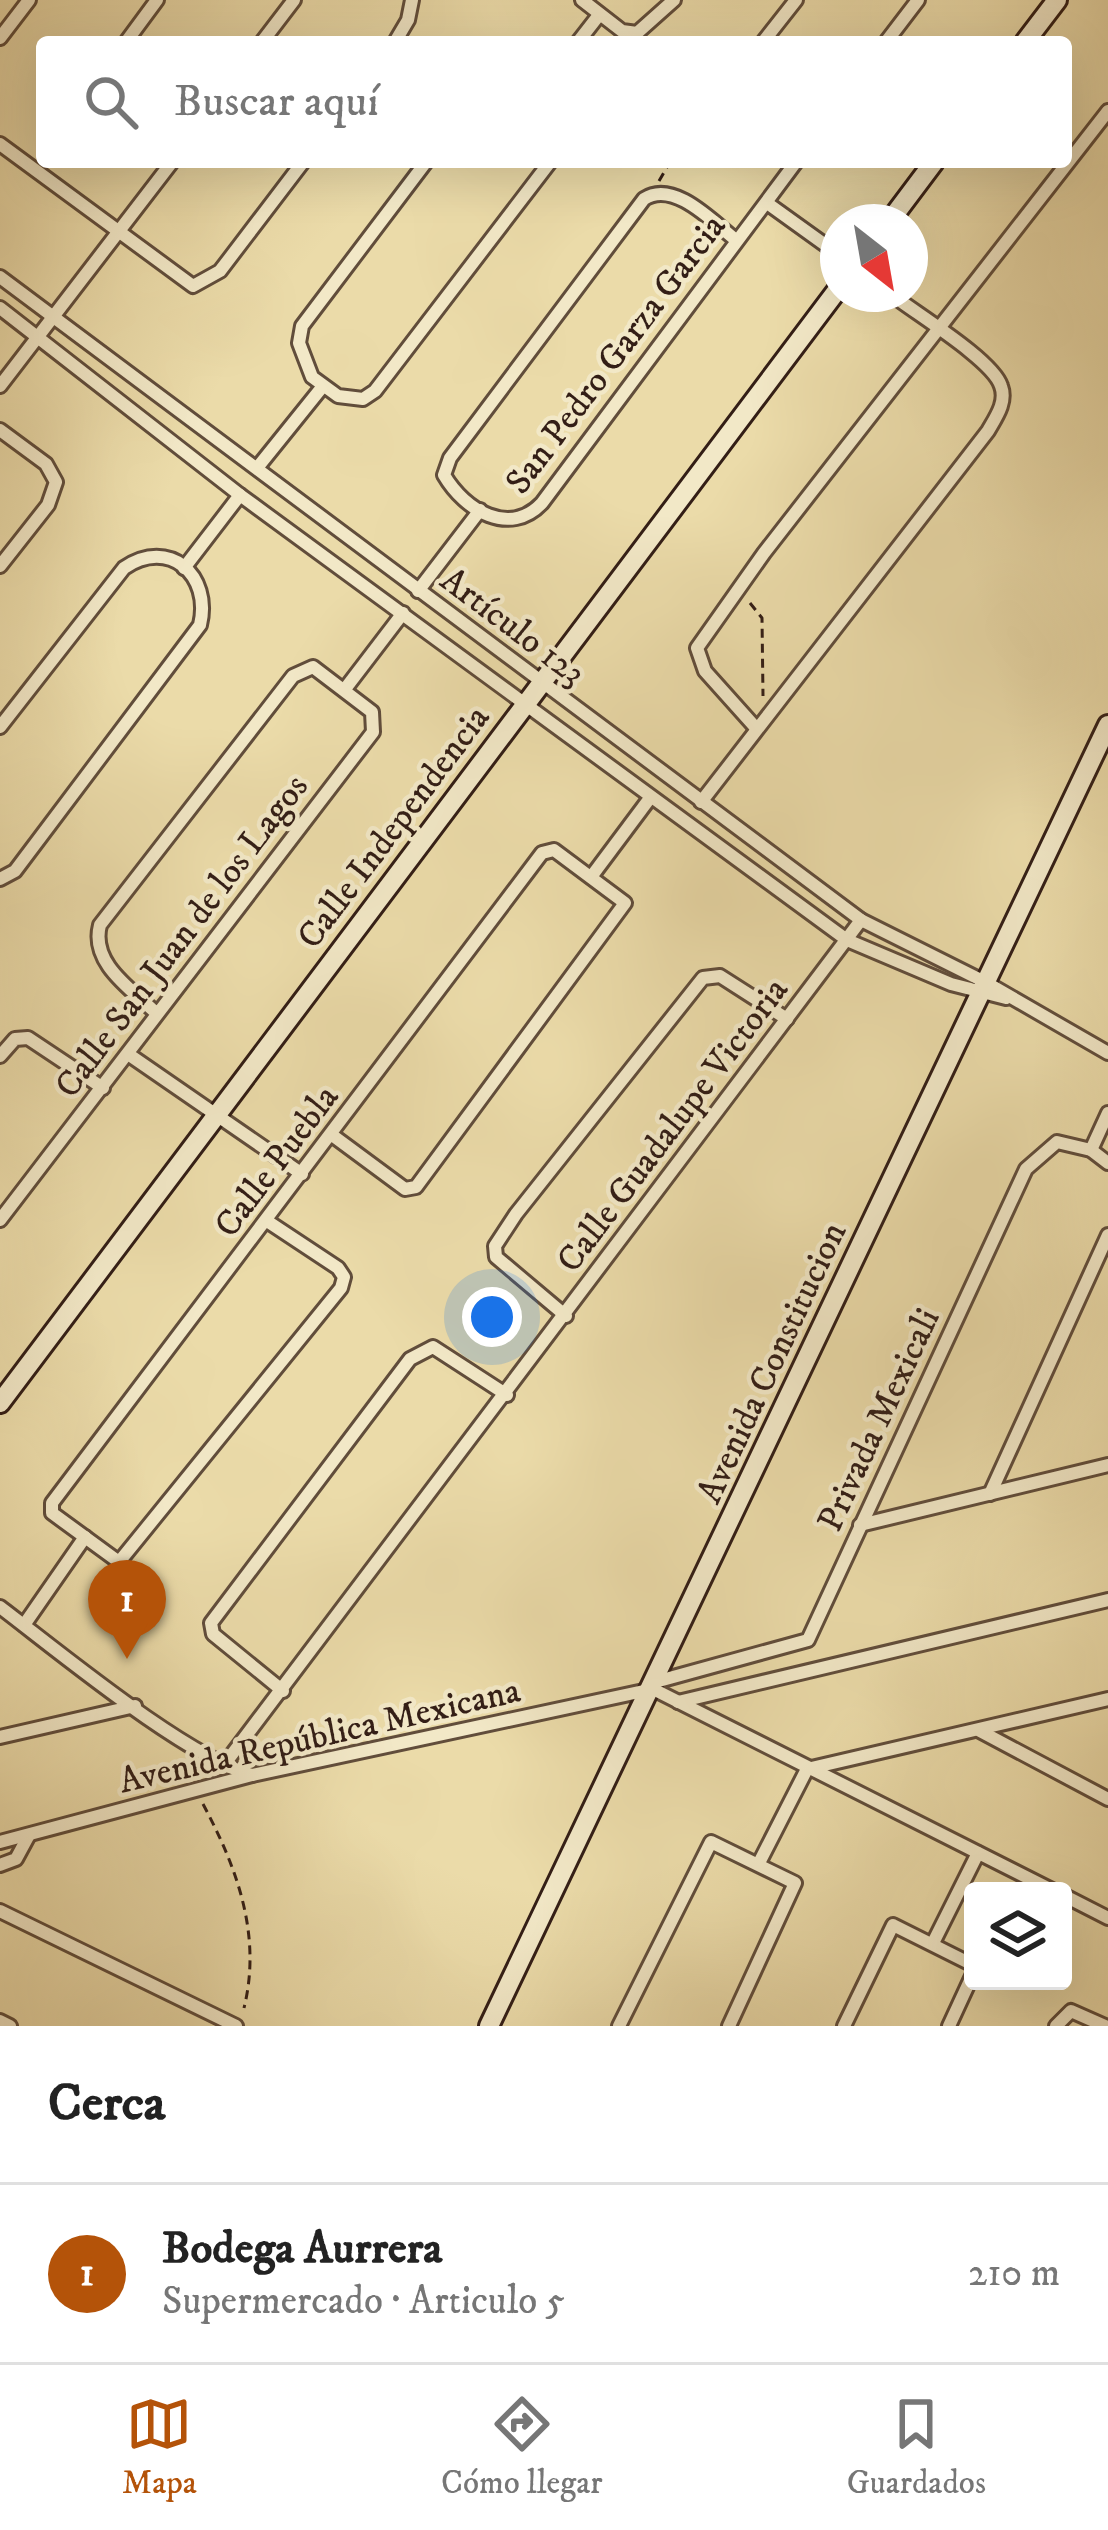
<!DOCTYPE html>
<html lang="es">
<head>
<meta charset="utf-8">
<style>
	:root { --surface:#fff; --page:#f6f6f6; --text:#222; --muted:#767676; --line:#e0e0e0; --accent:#b45309 }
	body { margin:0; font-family:"IM FELL DW Pica",serif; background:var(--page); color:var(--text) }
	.controls { position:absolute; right:36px; bottom:36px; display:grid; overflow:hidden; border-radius:12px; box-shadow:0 12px 48px #0002 }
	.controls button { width:108px; height:108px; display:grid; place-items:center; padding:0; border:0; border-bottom:3px solid var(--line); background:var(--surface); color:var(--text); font:60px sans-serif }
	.compass { position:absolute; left:820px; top:204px; width:108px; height:108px; border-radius:50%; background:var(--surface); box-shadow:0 12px 48px #0002; rotate:149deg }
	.you { position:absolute; left:492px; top:1317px; width:42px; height:42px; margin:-30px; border:9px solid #fff; border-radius:50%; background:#1a73e8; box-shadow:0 0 0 18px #1a73e833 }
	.badge { display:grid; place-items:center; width:78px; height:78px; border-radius:50%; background:var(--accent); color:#fff; font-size:39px; font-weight:700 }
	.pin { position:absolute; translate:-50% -99px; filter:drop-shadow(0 3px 6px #0008) }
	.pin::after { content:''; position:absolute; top:63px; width:42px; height:36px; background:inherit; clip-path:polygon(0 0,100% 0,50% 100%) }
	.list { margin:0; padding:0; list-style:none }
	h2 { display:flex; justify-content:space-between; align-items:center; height:156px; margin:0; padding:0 48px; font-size:51px }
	h2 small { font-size:39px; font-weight:400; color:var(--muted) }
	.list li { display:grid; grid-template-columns:78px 1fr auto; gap:36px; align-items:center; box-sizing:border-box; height:180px; padding:0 48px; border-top:3px solid var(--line) }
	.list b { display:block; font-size:45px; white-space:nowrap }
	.list p { margin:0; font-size:39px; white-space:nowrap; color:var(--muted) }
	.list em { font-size:39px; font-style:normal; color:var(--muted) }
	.icon { flex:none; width:66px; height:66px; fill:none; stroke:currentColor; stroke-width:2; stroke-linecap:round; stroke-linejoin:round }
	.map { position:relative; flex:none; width:1108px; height:2026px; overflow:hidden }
	.search { position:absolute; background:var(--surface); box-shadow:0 12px 48px #0002; left:36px; right:36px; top:36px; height:132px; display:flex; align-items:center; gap:30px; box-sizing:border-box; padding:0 42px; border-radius:12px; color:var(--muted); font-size:45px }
	.sheet { height:336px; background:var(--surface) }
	nav { display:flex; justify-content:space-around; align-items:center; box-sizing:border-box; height:168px; border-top:3px solid var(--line); background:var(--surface); font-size:33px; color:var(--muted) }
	nav a { display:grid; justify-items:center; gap:6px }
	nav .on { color:var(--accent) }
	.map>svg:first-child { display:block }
</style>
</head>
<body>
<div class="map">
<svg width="1108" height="2026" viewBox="0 0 1108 2026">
	<rect width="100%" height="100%" fill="#ebdba9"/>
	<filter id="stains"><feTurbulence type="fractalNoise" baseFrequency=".00167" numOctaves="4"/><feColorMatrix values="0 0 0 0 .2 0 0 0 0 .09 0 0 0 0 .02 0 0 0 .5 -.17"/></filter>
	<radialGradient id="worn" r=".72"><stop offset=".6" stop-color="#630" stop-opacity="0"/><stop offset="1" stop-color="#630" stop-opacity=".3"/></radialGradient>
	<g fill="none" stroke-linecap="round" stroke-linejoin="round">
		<defs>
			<g id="street">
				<path d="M582,0L622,31L637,33L674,0"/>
				<path d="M0,38L29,0"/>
				<path d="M126,42L157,0"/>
				<path d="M262,42L294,0"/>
				<path d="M395,42L408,20L412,0"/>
				<path d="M578,42L599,15"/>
				<path d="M763,42L796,0"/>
				<path d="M886,42L918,0"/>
				<path d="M0,144L193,286L220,271L303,162"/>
				<path d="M426,162L302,326L299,343L312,377L338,396L363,399L375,391L550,162"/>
				<path d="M767,203L838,254"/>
				<path d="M737,241C714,223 674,179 644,199L450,458L444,475C465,511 510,537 542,503L796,162"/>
				<path d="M0,277L861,920L985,982L1108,1053"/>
				<path d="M0,308L240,495L847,940L951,984L1006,998"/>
				<path d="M0,386L172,162"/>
				<path d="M0,430L46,464L56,482L48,505L0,566"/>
				<path d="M257,468L323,386"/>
				<path d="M184,568L240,495"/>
				<path d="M418,591L480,510"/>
				<path d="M345,689L403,613"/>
				<path d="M0,727L124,568C169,537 212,575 200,625L15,871L0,879"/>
				<path d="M756,728L705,671L697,648L764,553L1108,111"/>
				<path d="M701,802L988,431C996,417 1007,402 1001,386C993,360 915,313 891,294"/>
				<path d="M591,877L650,798"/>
				<path d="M128,1054L302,1174"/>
				<path d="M0,1056L15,1039L28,1038L103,1088"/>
				<path d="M1091,1150L1108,1113"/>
				<path d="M0,1220L373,732L372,712L313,667L293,676L100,925C90,963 131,989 155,1012"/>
				<path d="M267,1221L338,1268L344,1277L341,1288L119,1562L52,1513V1503L542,853L554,850L625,903L416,1187L405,1189L332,1135"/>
				<path d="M566,1316L496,1257L495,1246L516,1214L703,978L720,976L787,1019"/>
				<path d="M990,1494L1108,1235"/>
				<path d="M860,1525L1108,1465"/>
				<path d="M0,1607C58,1651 187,1758 252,1775"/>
				<path d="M24,1625L85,1537"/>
				<path d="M655,1682L808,1640L1026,1169L1057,1142L1091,1150L1108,1163"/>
				<path d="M283,1691L213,1634L211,1623L410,1359L433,1347L507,1395"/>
				<path d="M678,1702L1108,1600"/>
				<path d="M980,1731L1108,1799"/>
				<path d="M0,1737L135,1706"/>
				<path d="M224,1765L861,920"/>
				<path d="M0,1842L252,1775L653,1689L1054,1891"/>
				<path d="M760,1861L807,1769L1108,1699"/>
				<path d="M0,1865L16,1859L29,1835"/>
				<path d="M1063,1895L1108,1918"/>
				<path d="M0,1911L236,2026"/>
				<path d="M933,1943L978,1853"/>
				<path d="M0,2021L10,2026"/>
				<path d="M619,2026L711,1842L795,1883L729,2026"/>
				<path d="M844,2026L893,1925L973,1965"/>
				<path d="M949,2026L973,1974"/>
				<path d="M1056,2026L1071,2011L1105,2026"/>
			</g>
			<g id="secondary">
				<path d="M1025,42L1057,0"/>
				<path d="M889,222L934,162"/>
				<path d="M0,1403L838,289"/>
				<path d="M489,2026L1108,725"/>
			</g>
		</defs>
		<use href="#street" stroke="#614d3b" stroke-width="18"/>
		<use href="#secondary" stroke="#331e16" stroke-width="24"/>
		<g stroke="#331e16" stroke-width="3" stroke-dasharray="9 6" stroke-linecap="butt">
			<path d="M659,181L670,162"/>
			<path d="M750,603L762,618L763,696"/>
			<path d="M203,1804C237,1868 262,1935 244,2008"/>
		</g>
		<use href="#street" stroke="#f2e8c7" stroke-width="12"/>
		<use href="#secondary" stroke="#f2e8c7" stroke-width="18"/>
	</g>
	<g text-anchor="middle" stroke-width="9" stroke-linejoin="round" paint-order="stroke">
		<g font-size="36" fill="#331e16" stroke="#f2e8c7">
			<text transform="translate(614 353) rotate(-53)" y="13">San Pedro Garza Garcia</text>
			<text transform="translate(514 625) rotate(37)" y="13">Artículo 123</text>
			<text transform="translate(392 826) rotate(-53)" y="13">Calle Independencia</text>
			<text transform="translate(180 935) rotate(-53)" y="13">Calle San Juan de los Lagos</text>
			<text transform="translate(671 1124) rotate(-53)" y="13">Calle Guadalupe Victoria</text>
			<text transform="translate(275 1160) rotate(-53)" y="13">Calle Puebla</text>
			<text transform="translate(770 1362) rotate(-65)" y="13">Avenida Constitucion</text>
			<text transform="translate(877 1419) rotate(-65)" y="13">Privada Mexicali</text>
			<text transform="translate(319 1734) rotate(-13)" y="13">Avenida República Mexicana</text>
		</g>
	</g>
	<rect width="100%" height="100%" filter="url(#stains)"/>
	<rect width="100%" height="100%" fill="url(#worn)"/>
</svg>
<div class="controls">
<button><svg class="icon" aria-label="layers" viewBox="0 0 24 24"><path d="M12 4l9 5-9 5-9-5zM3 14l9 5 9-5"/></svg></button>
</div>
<svg class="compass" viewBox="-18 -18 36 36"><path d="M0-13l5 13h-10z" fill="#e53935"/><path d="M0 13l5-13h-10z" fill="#767676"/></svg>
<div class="you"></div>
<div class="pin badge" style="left:127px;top:1659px">1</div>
<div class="search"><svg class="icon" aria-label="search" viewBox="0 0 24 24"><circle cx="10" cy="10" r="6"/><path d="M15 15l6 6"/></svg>Buscar aquí</div>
</div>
<section class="sheet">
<h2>Cerca<small></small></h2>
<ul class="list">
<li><span class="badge">1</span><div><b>Bodega Aurrera</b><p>Supermercado · Articulo 5</p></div><em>210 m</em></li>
</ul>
</section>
<nav>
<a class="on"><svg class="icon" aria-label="map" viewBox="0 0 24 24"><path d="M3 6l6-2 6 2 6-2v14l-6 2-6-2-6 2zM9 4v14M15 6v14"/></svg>Mapa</a>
<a><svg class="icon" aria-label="directions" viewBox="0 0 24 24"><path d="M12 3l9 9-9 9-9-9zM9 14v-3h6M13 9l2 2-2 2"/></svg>Cómo llegar</a>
<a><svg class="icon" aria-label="saved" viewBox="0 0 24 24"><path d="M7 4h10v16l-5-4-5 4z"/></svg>Guardados</a>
</nav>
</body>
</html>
